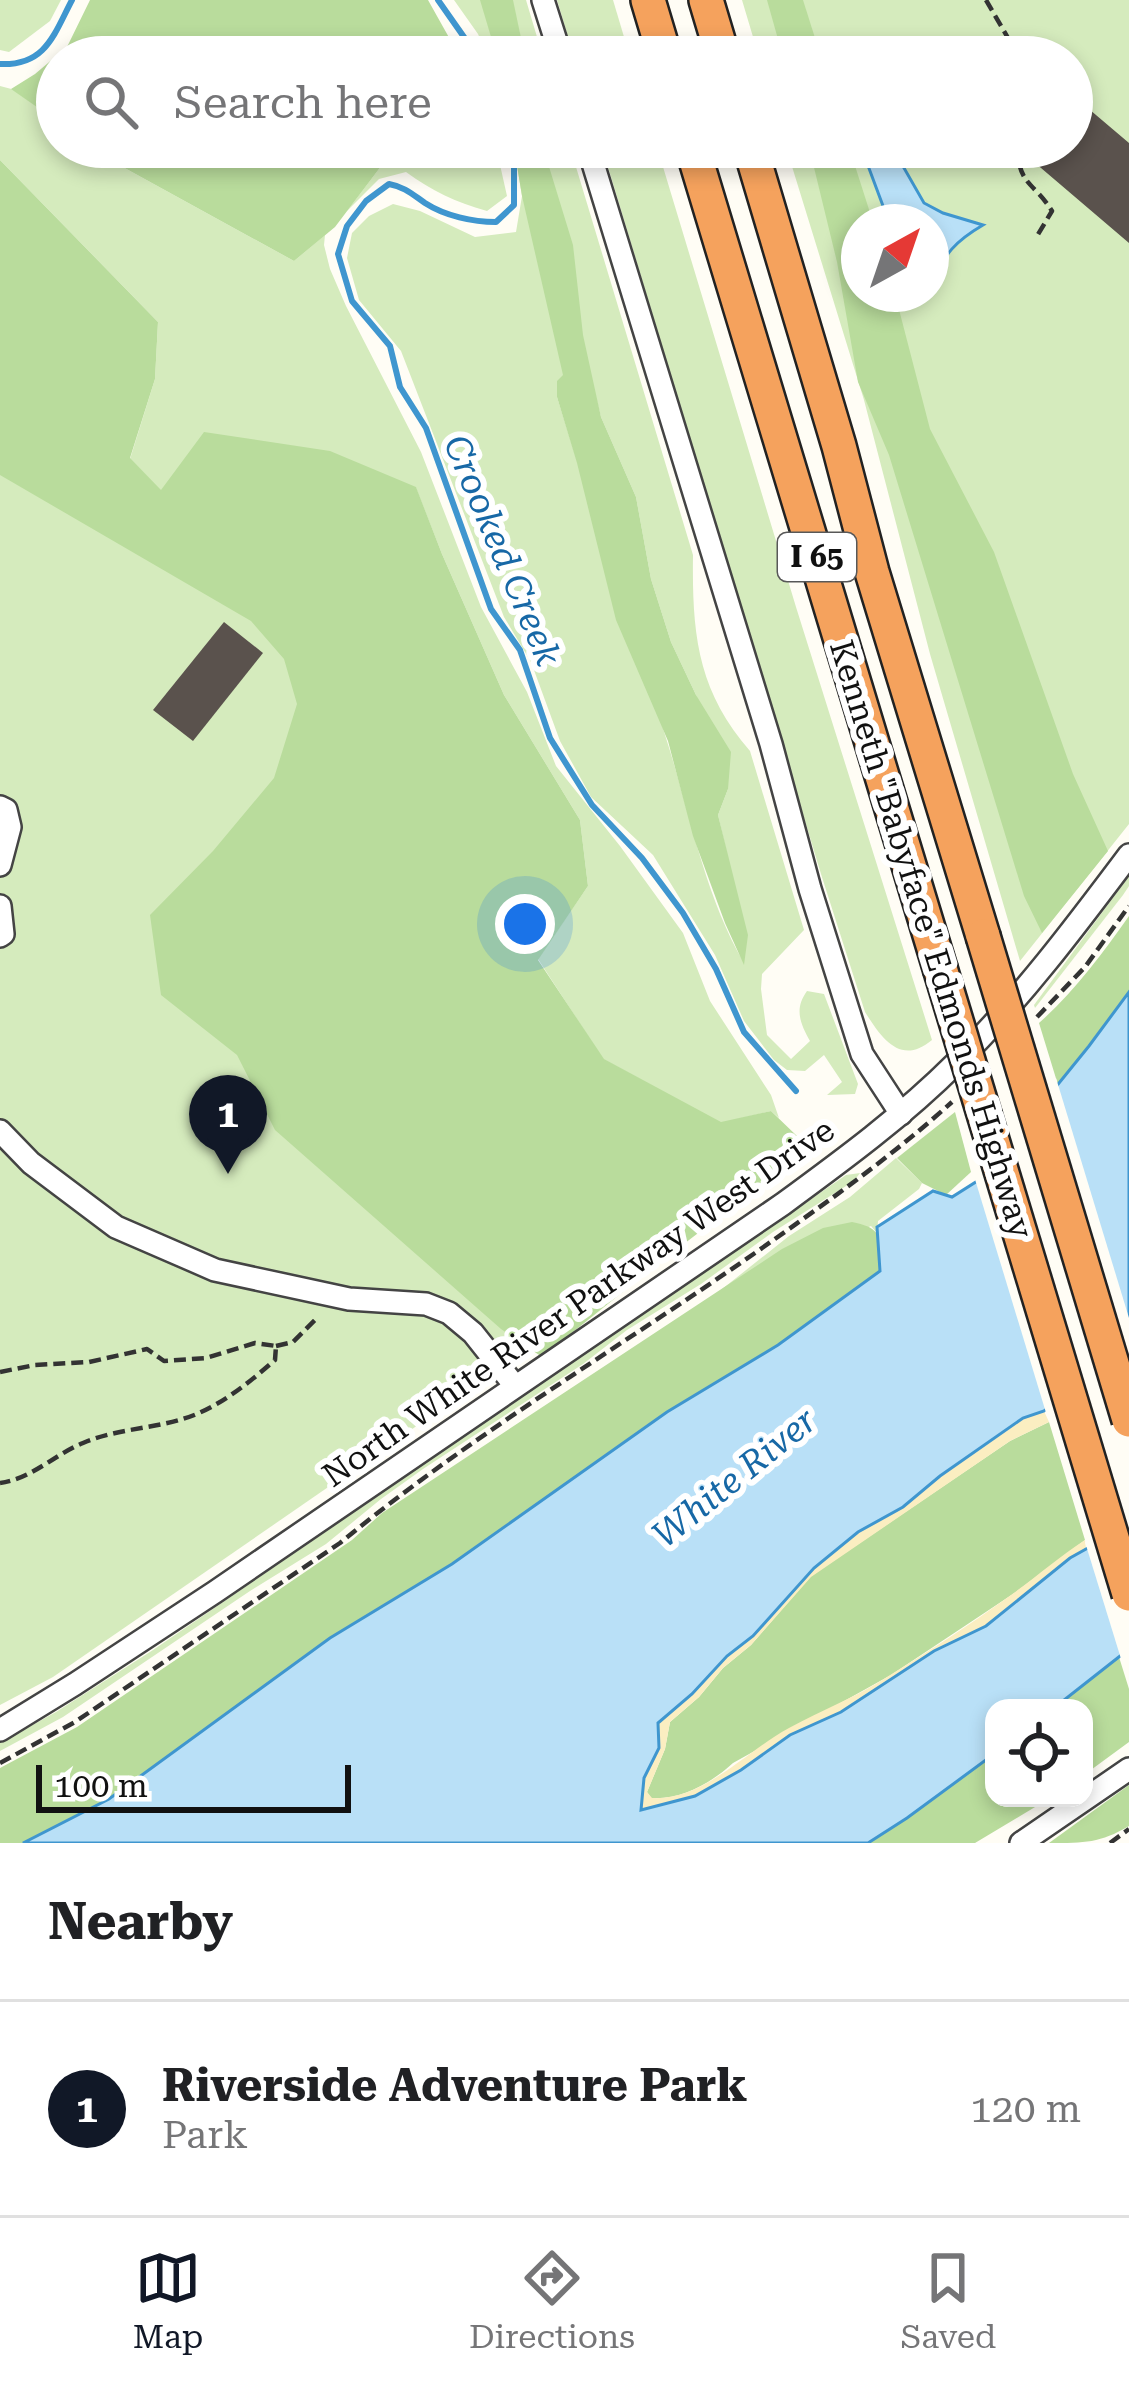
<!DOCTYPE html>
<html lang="en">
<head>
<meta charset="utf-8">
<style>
	:root { --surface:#fff; --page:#f2f2f2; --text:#202124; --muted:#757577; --line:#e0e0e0; --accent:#111827 }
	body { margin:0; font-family:"Roboto Serif",serif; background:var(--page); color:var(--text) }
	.controls { position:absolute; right:36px; bottom:36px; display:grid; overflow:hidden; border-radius:24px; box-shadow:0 6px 18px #0003 }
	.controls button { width:108px; height:108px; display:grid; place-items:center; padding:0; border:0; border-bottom:3px solid var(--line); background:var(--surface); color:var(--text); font:60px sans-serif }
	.compass { position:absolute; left:841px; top:204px; width:108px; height:108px; border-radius:50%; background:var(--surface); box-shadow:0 6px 18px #0003; rotate:40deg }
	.scale { position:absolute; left:36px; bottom:30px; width:315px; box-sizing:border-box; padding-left:12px; border:6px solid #111; border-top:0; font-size:33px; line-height:42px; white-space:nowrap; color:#111; -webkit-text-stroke:9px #fff; paint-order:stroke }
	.you { position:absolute; left:525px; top:924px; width:42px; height:42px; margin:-30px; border:9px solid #fff; border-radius:50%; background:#1a73e8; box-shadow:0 0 0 18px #1a73e833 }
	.badge { display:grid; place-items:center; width:78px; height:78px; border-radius:50%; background:var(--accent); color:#fff; font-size:39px; font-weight:700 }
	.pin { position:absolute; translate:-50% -99px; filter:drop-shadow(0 3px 6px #0008) }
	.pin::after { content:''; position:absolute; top:63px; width:42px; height:36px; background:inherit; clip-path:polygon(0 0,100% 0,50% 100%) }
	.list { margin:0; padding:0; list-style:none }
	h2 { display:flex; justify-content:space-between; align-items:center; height:156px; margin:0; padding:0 48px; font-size:51px }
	h2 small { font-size:39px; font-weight:400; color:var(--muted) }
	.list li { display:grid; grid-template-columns:78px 1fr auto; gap:36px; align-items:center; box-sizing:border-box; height:216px; padding:0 48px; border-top:3px solid var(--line) }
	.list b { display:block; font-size:45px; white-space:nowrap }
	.list p { margin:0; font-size:39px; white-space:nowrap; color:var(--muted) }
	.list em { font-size:39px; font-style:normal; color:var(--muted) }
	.icon { flex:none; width:66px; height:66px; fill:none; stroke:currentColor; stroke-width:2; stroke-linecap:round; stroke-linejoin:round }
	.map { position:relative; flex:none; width:1129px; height:1843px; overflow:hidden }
	.search { position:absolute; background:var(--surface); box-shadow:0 6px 18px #0003; left:36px; right:36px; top:36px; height:132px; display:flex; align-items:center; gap:30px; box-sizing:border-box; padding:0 42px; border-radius:66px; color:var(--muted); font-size:45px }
	.sheet { height:372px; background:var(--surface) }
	nav { display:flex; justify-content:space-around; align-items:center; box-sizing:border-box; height:168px; border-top:3px solid var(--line); background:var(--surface); font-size:33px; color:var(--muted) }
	nav a { display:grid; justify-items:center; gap:6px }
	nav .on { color:var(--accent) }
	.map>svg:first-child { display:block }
</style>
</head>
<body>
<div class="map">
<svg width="1129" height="1843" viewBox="0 0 1129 1843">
	<rect width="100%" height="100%" fill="#fffdf5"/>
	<g fill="#d5ebbd" fill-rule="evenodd">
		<path d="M0,0H61L50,21L9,52L0,50Z"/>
		<path d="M454,0H526L543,57H488L478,34Z"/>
		<path d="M557,0H613L630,57H574Z"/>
		<path d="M742,0H1129V824L1020,961L930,654L864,400L786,147H1072V57H759ZM859,222H931V294H859Z"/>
		<path d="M0,86L19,91L57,119V147H95L121,166L294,261L325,235L324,245L330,269L346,306L421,452L481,607L527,692L556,766L620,846L683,933L710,1001L771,1095L779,1118L771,1111L721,1123L603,1059L538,959L588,886L580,820L504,695L442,554L416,488L161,491L130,459L155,379L158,322L0,160Z"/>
		<path d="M407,147H433L456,163L471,147H496L507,196L487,211C455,202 432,191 406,172L379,179L347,211L382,165Z"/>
		<path d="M514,147H570L693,555C692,633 697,690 750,751L804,930L762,974L761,989L767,1035L791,1059L810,1041C800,1023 794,1009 807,991L824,994L858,1084L855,1094L827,1095L842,1082L824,1055L805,1071L787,1070L774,1060L744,1021L715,955L653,855L591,797L560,741L531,662L504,617L401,351L359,300L347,258L352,233L369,216L393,204L420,211L475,237L516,232L522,196ZM590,374L601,417L636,497L651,579L671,642L696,695L728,789L718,815L728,858L744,963C704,894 690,813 666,738C631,624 592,511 557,397Z"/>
		<path d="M602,147H657L796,607L932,1040C901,1066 882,1039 865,1012L821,874Z"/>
		<path d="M0,430L313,658L550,1334L53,1677L0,1705Z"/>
		<path d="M1129,876V886L1123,895L1035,1008L1034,1005Z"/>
		<path d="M896,1158L922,1183L919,1189L878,1221L877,1233L871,1226L707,1301L789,1236L850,1197Z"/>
		<path d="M860,1173L854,1181L773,1232L701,1284L627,1330L583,1364L423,1469L381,1499L326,1544L250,1591L63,1717L0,1751V1743L56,1712L153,1650L833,1184L846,1175Z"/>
	</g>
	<g fill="#b9dc9c">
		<path d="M90,0H428L456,50L457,57H57V121L11,89L35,74L67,47Z"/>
		<path d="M480,0H513L525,57H497Z"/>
		<path d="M767,0H803L821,57H783Z"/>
		<path d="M93,147H407L382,165L335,227L294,261L121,166Z"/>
		<path d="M514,147H543L573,245L583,335L601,417L636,497L651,579L671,642L696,695L731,752L728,789L718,815L748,935L744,965L725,923L693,836L668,741L616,620L577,463L557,397V381L563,375L522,196Z"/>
		<path d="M809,147H849L873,222H859V294H895L930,429L994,552L1073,774L1108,851L1042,933L1024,896L889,455L858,382L837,262Z"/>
		<path d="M0,160L158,322L155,379L130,458L161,490L204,432L330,451L416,487L442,554L504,695L580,820L588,886L538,960L604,1059L721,1122L771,1111L798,1137L774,1175L655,1266L542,1357L501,1329L275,1130L237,1055L161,995L150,915L213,851L274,778L297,704L284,659L251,621L0,475Z"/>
		<path d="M1129,916V992L1058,1085L1039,1023C1074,992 1102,954 1129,916Z"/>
		<path d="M955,1112L971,1172L946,1195L922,1183L897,1158Z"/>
		<path d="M852,1222C887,1229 878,1239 880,1271L778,1345L667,1413L452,1564L330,1638L109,1799L23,1843H0V1768L77,1727L352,1540L382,1513L429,1482L782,1249L823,1228Z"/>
		<path d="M1049,1422L1085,1540L1016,1592L891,1675L733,1763C711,1783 682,1800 651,1798L647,1792L665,1749L670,1722L699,1697L723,1668L751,1645L811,1576L1010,1441Z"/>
		<path d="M1119,1657L1129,1689V1742L1084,1775V1708H1054Z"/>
		<path d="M994,1754V1798H1050L975,1843H868L907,1818Z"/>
		<path d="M1129,1785V1826C1100,1843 1085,1843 1049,1843Z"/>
	</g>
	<path fill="#fbeec1" d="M1044,1411L1049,1422L1010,1441L811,1577L751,1645L723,1668L699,1697L670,1722L665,1749L647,1792L652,1798C703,1801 746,1751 789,1728C822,1710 856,1697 887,1677C929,1651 971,1624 1011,1595C1036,1577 1059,1557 1085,1540L1086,1549L1070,1558L986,1626L934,1651L841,1712L790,1735L740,1770L695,1796L641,1811L644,1778L659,1748L657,1723L692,1694L727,1656L753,1636L814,1568L858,1532L903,1507L940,1476L1023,1418Z"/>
	<g fill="#b9e0f7" stroke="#3f96cf" stroke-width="3">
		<path d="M865,147H892L924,203L943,213L983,225C954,242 946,253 931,283V222H889L867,163Z"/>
		<path d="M1129,992V1334L1044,1411L1023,1418L940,1476L903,1507L858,1532L814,1568L753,1636L727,1656L692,1694L658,1723L659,1748L644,1778L641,1810L695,1796L741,1770L790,1735L841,1712L934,1651L986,1626L1070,1558L1129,1525V1649L1054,1708H994V1754L907,1818L868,1843H23L109,1799L330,1638L452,1564L667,1412L778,1345L880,1271L877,1227L933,1191L952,1197L982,1178L1089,1046Z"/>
	</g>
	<g fill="#fffdf5">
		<path d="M1056,1078L1129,1318V1342L1047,1416L974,1176Z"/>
		<path d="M1129,1519V1656L1122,1662L1085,1542Z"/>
	</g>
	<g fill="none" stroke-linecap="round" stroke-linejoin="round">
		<g stroke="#3f96cf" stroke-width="6">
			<path d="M438,0L478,57"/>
			<path d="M0,64C46,66 54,34 72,0"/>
			<path d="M508,147L514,164V205L496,222C473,222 445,216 425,203C412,194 405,187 389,184L366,201L347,226L338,254L352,301L390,346L400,387L426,428L491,609L520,650L550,738L592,805L642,858L683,913L716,969L744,1032L796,1091"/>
		</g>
	</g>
	<g fill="#5a524d">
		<path d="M1083,104L1129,143V243L1034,162L1047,147H1072V117Z"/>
		<path d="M224,622L263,653L193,741L153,710Z"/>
	</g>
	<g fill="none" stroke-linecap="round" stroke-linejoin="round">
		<defs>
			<g id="minor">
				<path d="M543,0L561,57"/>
				<path d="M588,147L771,744L810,889L862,1054L901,1114"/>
				<path d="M0,807L6,810L10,827L0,865"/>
				<path d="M0,906L3,934L0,936"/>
				<path d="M0,1131L31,1163L116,1227L215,1270L349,1299L426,1304L449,1313L473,1333L515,1386"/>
				<path d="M0,1730L75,1684L215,1592L783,1204C843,1160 903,1116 956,1063C1020,1000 1075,927 1129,855"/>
				<path d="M1021,1843L1129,1769"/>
			</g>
			<g id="highway">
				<path d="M648,0L665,57"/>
				<path d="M706,0L723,57"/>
				<path d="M692,147L940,968"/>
				<path d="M750,147L839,446L872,572L983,936"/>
			</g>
		</defs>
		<use href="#minor" stroke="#444" stroke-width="26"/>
		<use href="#highway" stroke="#222" stroke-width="38"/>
		<g stroke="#333" stroke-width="4.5" stroke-dasharray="12 6" stroke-linecap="butt">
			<path d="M986,0L1019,57"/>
			<path d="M1017,147C1019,186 1034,182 1052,211L1037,236"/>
			<path d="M1037,1017L1085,967L1129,906"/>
			<path d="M276,1346L293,1342L318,1317"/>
			<path d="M0,1372L35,1365L89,1362L147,1349L164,1361L206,1358L255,1343L276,1346L275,1360C252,1380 228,1400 199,1413C163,1429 120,1427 83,1443C54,1455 31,1479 0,1483"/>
			<path d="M0,1763L75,1722L340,1543C470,1436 617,1349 755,1253C823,1205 890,1158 952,1102"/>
			<path d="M1110,1843L1129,1829"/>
		</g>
		<use href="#minor" stroke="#fff" stroke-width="21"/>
		<use href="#highway" stroke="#f5a25d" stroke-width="33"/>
		<defs>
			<g id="highway-bridge">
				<path d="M983,936L1129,1420"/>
				<path d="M940,968L1129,1594"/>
			</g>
		</defs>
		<use href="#highway-bridge" stroke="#222" stroke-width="38" stroke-linecap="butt"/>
		<use href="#highway-bridge" stroke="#f5a25d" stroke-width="33"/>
	</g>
	<g text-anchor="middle" stroke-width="12" stroke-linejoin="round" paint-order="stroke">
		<rect fill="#fff" stroke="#585858" stroke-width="3" x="778" y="533" width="78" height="48" rx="9"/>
		<g font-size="30" font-weight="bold" fill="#111">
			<text x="817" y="567">I 65</text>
		</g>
		<g font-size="33" fill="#111" stroke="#fff">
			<text transform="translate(932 939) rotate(73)" y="12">Kenneth "Babyface" Edmonds Highway</text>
			<text transform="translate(578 1302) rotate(-35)" y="12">North White River Parkway West Drive</text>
		</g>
		<g font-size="36" font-style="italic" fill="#1768a6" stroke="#fff">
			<text transform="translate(503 550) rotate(67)" y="13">Crooked Creek</text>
			<text transform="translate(734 1477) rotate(-39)" y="13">White River</text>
		</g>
	</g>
</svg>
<div class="controls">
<button><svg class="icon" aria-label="locate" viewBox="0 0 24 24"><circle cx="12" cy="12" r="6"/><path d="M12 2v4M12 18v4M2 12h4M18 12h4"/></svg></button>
</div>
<svg class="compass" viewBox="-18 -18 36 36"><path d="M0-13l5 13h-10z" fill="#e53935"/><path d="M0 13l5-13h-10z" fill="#757577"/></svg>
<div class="scale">100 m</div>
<div class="you"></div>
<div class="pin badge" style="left:228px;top:1174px">1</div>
<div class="search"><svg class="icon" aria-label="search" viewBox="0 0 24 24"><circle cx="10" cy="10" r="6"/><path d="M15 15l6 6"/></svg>Search here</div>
</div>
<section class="sheet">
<h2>Nearby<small></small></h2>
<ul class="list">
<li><span class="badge">1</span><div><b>Riverside Adventure Park</b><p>Park</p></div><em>120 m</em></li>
</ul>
</section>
<nav>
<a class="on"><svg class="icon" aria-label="map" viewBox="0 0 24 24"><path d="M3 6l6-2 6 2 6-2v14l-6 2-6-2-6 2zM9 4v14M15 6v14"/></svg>Map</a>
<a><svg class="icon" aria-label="directions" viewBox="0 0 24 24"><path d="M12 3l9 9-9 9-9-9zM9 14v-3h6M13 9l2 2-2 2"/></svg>Directions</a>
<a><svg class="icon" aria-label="saved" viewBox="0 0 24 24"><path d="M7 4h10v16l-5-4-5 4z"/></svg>Saved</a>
</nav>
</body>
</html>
